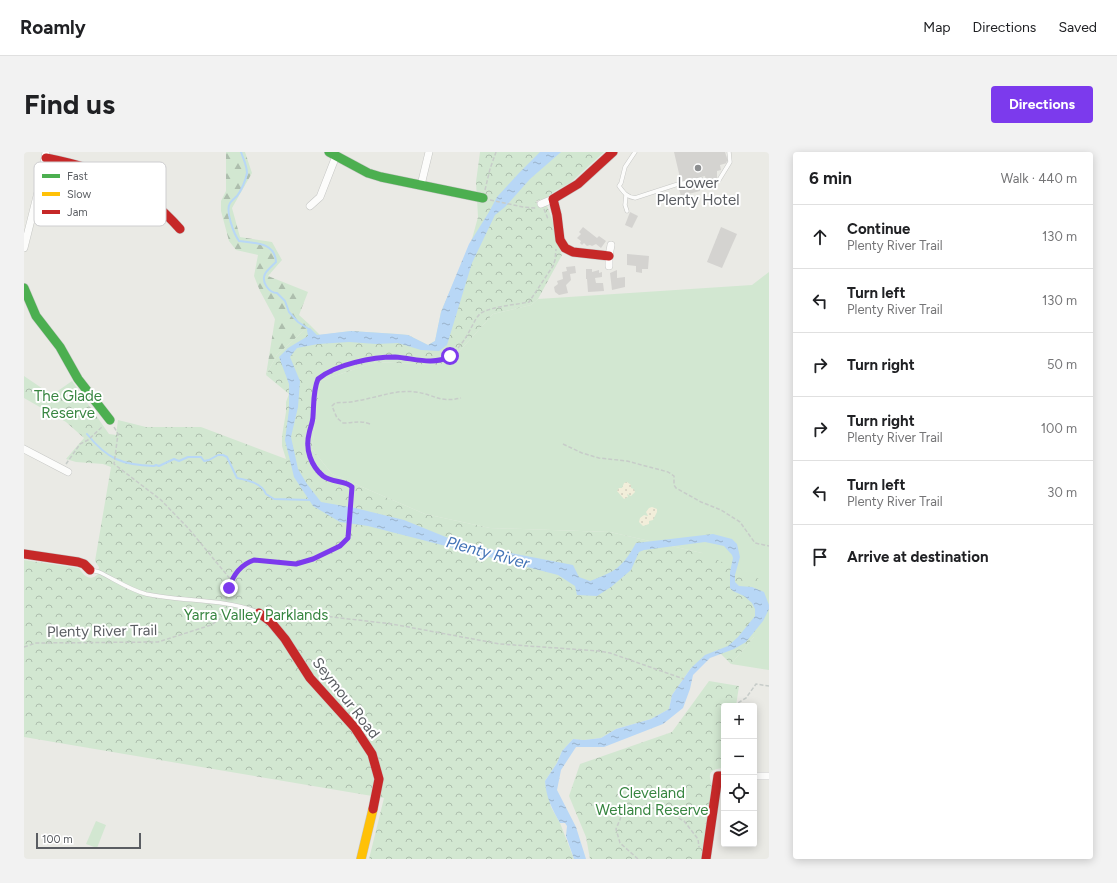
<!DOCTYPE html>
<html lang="en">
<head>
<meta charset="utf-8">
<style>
	:root { --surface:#fff; --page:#f2f2f2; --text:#202124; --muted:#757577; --line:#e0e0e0; --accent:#7c3aed }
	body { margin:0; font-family:Figtree,sans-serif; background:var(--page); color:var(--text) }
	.controls { position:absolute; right:12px; bottom:12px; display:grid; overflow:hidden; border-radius:4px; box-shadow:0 2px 10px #0003 }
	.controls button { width:36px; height:36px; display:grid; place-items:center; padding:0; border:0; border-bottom:1px solid var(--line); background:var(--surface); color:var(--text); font:20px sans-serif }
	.scale { position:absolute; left:12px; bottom:10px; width:105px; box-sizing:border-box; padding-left:4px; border:2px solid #5a5d62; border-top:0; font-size:11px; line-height:14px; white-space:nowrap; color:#5a5d62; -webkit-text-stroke:3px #fff; paint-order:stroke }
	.stop { position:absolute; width:12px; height:12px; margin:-9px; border:3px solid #7c3aed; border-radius:50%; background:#fff }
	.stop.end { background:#7c3aed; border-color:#fff; box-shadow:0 1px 4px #0008 }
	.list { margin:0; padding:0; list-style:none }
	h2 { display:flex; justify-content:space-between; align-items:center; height:52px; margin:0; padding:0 16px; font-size:17px }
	h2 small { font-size:13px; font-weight:400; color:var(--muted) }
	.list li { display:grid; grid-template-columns:26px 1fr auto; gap:12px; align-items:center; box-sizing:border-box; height:64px; padding:0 16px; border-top:1px solid var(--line) }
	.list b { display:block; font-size:15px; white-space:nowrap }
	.list p { margin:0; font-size:13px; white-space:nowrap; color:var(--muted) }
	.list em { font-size:13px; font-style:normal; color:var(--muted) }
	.icon { flex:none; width:22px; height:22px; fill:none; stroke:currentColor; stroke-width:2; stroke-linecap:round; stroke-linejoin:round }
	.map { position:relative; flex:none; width:745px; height:707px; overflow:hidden; border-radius:4px }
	header { display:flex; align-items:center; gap:24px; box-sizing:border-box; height:56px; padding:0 20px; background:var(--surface); border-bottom:1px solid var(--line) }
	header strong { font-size:19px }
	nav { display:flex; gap:22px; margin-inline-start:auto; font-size:14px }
	.intro { display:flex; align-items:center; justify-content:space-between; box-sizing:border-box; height:96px; padding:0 24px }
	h1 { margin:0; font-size:28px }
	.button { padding:10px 18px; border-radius:4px; background:var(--accent); color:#fff; font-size:14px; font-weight:700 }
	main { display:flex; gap:24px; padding:0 24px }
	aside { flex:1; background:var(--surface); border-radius:4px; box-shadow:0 2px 10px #0003 }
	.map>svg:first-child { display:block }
</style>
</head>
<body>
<header>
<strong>Roamly</strong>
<nav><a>Map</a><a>Directions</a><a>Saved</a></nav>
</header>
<div class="intro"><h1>Find us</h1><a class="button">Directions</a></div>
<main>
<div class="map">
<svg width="745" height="707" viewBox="0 0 745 707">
	<defs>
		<pattern id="forest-firs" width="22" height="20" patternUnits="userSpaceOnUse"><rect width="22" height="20" fill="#d2e7d1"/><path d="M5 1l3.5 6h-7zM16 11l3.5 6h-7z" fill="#adbead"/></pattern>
		<pattern id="sand-dots" width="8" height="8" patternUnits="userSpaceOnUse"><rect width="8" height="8" fill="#f2eeda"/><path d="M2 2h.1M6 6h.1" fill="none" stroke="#d2cebe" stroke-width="1.8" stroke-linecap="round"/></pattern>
		<pattern id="park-crowns" width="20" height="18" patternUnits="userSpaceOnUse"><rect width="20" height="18" fill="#d2e7d1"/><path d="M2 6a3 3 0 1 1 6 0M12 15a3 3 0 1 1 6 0" fill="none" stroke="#adbead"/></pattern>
		<pattern id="water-ripples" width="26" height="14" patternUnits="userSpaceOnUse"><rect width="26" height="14" fill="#b8d7f6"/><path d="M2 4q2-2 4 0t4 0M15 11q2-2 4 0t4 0" fill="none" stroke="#99b2cb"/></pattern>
	</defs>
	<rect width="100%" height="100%" fill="#eaeae5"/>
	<g fill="#d2e7d1">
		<path d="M745,120V518L707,512L730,485L678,401L586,380L466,376L401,362L308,322L288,297L296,229L352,210L412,213L424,210L432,203L469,162L507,153L514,147L728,133Z"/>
		<path d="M72,669L82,673L73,696L62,692Z"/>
	</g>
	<path fill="url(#forest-firs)" d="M202,0H221L228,21L208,56L216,85L248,90L258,108L244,124L284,140L275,163L286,173L253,203L242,223L251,167L236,139L230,124L234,103L212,98L205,89L197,59V49L202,39Z"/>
	<g fill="url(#sand-dots)">
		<path d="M603,330L607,333V336L610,337L611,340L607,344L603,342L604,345L600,347L593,339L595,336H598L600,331Z"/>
		<path d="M628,355L633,357V360L629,368L625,369V372L619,374L615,370L616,366L620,363L624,364L622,360L625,356Z"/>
	</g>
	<g fill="url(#park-crowns)">
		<path d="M456,0H580L546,31L531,39L522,46L512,49L514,54H523C530,69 532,87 538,103L514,147L507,153L469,162L432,203L424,210L412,213L352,210L296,229L288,297L308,322L401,362L466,376L586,380L678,401L735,427L730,485L707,512L693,498L667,516L648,543L645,557L627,567L592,577L577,586L560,588L549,587L538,599L533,611L521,629L527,655L536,671L550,707H345L360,646L0,585V408L55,416C60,424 66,430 74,422L75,415L71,409L87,315L79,312L52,310L42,307L60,286L42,270L0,246V224L28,243L48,229L85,282L92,283L94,268L122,275H177L262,307L258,294V284L262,260V250L265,242L242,223L253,203L286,173L296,183L327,179L373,182L384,183L404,193L411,189L417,160L448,87L454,65L452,30Z"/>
		<path d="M685,529L715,534L712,554H700V616C687,617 682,621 689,634L679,707H566L562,685L545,644L556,612L648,580Z"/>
	</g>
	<path fill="url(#water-ripples)" d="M516,0H537L506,27L481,55L471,63L448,111L423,193L415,199L397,198L374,191L352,192L325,190L294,192L273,196L266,205L276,229L274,255L267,285L274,317L283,332L297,350L331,356L380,368L439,392L549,413L555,425L566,429C592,419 598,416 612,391L689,382L708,387L713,392L716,405L711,423V430L715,434L728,435L740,440L745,453V457L739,469L722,490L710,497L686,506L669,523L666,537L659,556L639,572L580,595H552L537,618L533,638L552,675L562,707H550L542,684L543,674L541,671H536C528,657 522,645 521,629L533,611L538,599L549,587L560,588L577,586L592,577L627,567L645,557L648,543L667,516L681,503L704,494L714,485L731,464V457L728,451L720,444L709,439L706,436V420L709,406L708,403L700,394L681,390L620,398L615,400L607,418L587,435L573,444L553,443L551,434L534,423L344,374L316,370L289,354L270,325L261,288L265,258V232L255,205L264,196L284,184L283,178L286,176L293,183L327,179L373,182L384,183L404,193L411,189L417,160L445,92L465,60L473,45L495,21Z"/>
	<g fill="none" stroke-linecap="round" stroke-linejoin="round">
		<g stroke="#b8d7f6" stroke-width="2">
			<path d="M217,0C219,6 223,14 223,21C222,28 217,39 213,44C211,46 208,48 206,51C201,59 210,82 215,89C230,91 251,90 252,110C248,114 243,118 241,122C237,130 245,141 253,141L261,149L265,160L274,170L286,178"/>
			<path d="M63,282C83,307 98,313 130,314L132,313L135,314L150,307L155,309L164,305H177L180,309L185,308L194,303H199L203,305L213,326C223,328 238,331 242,342L250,347L286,348"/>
		</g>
	</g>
	<g fill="#d4d3d0">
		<path d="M650,0H701L704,9L702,10L703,11L696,13L697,18L693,19V27L682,29L681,24L657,30Z"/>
		<path d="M674,29L676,39L657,44L654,34Z"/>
		<path d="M606,60L614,64L608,76L601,73Z"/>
		<path d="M559,75L573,86L575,84L582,89L577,96L572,92L568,94L566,93L563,94L560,91L558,93L556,91L557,89L553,86L557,82L555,80Z"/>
		<path d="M697,75L713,82L698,116L683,110Z"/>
		<path d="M603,102L625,104L624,117H618V121L612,120V114L603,113Z"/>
		<path d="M551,114L552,121L546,122L547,128L542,133L544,141L535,143L531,140L530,135L534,132L533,129L539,127L538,120L543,119L542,115Z"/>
		<path d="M562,117H568V120L575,118V121L578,120V125L571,126L572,131H579L580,139L564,140L563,127H562Z"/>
		<path d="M593,118V126L601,125V135L588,138L586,121Z"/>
	</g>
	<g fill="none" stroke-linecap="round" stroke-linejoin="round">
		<defs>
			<g id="lane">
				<path d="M611,0L601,15L597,31L595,34C600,41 603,45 611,46L651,33L677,27L681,32L695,28L706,10L705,0"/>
				<path d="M602,43L601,53L603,59"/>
				<path d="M67,418L75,420C90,427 106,438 122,442C159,450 198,446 234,460"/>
			</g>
			<g id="street">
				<path d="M397,33L405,0"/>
				<path d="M517,52L529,47"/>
				<path d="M286,54L296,45L312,4"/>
				<path d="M0,96L17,28L22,0"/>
				<path d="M585,114V104L587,93"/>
				<path d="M0,297L44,320"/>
				<path d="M730,624H745"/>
			</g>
			<g id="fast">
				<path d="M305,0L344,21L357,25L459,46"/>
				<path d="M0,136L12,164L36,195L54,227L86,268"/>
			</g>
			<path id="slow" d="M337,707L349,657"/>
			<g id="jam">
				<path d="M22,6C81,18 115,31 156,77"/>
				<path d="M585,104L549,100L541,96L536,88L533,63L529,47L554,32L589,0"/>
				<path d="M0,402L54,410L60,412L66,418"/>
				<path d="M235,461L247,470L261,487L286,526L331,576L348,602L355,627L349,657"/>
				<path d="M682,707L694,624H700"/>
			</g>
		</defs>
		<use href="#lane" stroke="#c6c7c5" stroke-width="4.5"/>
		<use href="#street" stroke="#c6c7c5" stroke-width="8"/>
		<use href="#fast" stroke="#c7c7c6" stroke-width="10"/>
		<use href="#slow" stroke="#c7c7c6" stroke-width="10"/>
		<use href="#jam" stroke="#c7c7c6" stroke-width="10"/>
		<g stroke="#c7ccc9" stroke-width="1.5" stroke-dasharray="4 2" stroke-linecap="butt">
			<path d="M461,38L466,17L472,0"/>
			<path d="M466,48L499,55L512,56"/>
			<path d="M520,57L524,67"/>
			<path d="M346,272C336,268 329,271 319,271L313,266L308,254L311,251C318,250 325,251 332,249C352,246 372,237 392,240C412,243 415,251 437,246"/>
			<path d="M90,275L94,282L90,312L137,348L165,377L207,428"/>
			<path d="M539,292L558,301L575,306L603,309L644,320L650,324V333L652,336L677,350L697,358L716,370L731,391L745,394"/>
			<path d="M42,312L56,292L64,288L79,274"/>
			<path d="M202,447C205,434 208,421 220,412C231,405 252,412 265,413C277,413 318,399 323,387C325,383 328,341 328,335C322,328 308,331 299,324C287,314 281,297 285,282C286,276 289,270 289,264C290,251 289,239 294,227C312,212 351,204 373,205C388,206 404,212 419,207C431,203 441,188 447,176C450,171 452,165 457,161C469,154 491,153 505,150L529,114L531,108L532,97"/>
			<path d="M245,458L274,461L368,472L476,492L575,499L586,501L660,527"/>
			<path d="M0,495L12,491L134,490L187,473L196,467L200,457"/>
			<path d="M709,554L722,546L732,532L745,534"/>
			<path d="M700,563L698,584L700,598"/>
			<path d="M614,707L596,691L592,677L597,665L620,654L641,659L660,669L674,687L675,695"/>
		</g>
		<use href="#lane" stroke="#fcfcfb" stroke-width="3.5"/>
		<use href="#street" stroke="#fcfcfb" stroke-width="7"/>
		<use href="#fast" stroke="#4caf50" stroke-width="9"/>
		<use href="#slow" stroke="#ffc107" stroke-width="9"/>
		<use href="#jam" stroke="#c62828" stroke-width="9"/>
	</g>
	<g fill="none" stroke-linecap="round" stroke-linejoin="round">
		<path stroke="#7c3aed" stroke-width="5" d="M205,436C209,423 216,413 230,408L272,412L289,407L316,394L324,386L328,335C322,328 308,331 299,324C287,314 281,297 285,282C286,276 289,270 289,264C290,251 289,239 294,227C312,212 349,205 371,205C389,206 409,214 426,204"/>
	</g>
	<circle fill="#8c8e90" stroke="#fff" stroke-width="1.5" cx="674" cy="16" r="4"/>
	<g text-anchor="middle" stroke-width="4" stroke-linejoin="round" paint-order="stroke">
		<g font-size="15" fill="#5a5d62" stroke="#fff">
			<text x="674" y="36">Lower<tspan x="674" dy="17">Plenty Hotel</tspan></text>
		</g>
		<g font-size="15" fill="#378540" stroke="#fff">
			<text x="44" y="249">The Glade<tspan x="44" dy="17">Reserve</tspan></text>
			<text x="232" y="468">Yarra Valley Parklands</text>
			<text x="628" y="646">Cleveland<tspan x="628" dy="17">Wetland Reserve</tspan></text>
		</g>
		<g font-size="15" fill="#5a5d62" stroke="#fff">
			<text transform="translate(78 479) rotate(-1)" y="5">Plenty River Trail</text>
			<text transform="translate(322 546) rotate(52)" y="5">Seymour Road</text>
		</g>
		<g font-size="16" font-style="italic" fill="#4273b6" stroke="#fff">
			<text transform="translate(464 400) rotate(15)" y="6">Plenty River</text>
		</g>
	</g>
	<rect x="10" y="10" width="132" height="64" rx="6" fill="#fff" stroke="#ceced0" stroke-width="1"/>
	<rect x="18" y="22" width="18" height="4" fill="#4caf50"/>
	<rect x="18" y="40" width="18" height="4" fill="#ffc107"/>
	<rect x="18" y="58" width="18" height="4" fill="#c62828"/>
	<g font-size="11" fill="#5a5d62">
		<text x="43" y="28">Fast</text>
		<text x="43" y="46">Slow</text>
		<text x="43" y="64">Jam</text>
	</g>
</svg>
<div class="controls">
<button>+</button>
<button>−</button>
<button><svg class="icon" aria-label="locate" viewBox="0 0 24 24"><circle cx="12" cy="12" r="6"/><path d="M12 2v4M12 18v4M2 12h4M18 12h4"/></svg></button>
<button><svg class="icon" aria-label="layers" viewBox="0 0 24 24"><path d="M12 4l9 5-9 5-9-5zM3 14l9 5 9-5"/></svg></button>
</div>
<div class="scale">100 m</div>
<div class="stop" style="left:426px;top:204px"></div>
<div class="stop end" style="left:205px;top:436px"></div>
</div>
<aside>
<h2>6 min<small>Walk · 440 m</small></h2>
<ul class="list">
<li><svg class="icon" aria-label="ahead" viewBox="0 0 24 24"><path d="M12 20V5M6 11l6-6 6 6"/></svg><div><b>Continue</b><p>Plenty River Trail</p></div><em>130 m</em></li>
<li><svg class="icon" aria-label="left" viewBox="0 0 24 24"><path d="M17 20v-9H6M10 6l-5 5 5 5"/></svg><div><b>Turn left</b><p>Plenty River Trail</p></div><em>130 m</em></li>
<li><svg class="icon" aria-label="right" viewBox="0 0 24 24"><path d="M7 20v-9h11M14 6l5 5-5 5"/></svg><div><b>Turn right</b></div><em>50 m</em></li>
<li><svg class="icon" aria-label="right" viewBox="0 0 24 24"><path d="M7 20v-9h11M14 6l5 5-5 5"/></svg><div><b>Turn right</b><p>Plenty River Trail</p></div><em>100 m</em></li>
<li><svg class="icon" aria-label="left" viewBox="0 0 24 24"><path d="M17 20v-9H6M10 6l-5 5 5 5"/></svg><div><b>Turn left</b><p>Plenty River Trail</p></div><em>30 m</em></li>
<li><svg class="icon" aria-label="arrive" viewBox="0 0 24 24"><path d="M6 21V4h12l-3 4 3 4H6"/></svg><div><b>Arrive at destination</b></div></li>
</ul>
</aside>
</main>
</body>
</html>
